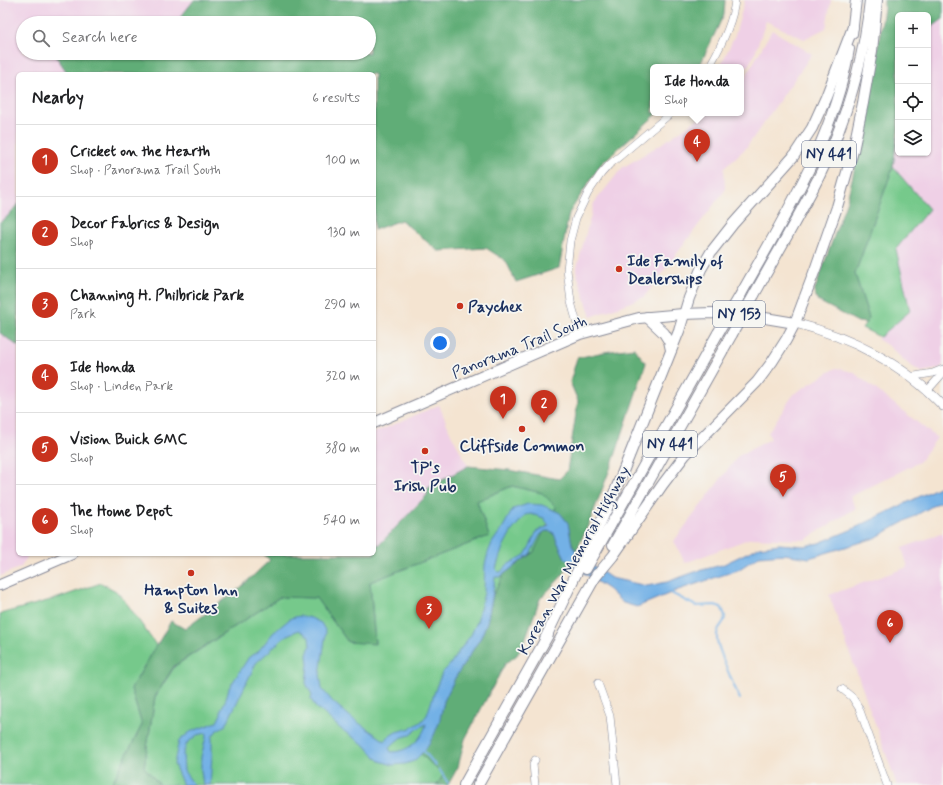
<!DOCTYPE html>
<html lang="en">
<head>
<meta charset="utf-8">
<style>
	:root { --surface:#fff; --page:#f2f2f2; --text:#202124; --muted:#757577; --line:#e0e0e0; --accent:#c8321e }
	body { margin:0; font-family:Mynerve,sans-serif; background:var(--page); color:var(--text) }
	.controls { position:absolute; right:12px; top:12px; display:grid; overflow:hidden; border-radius:6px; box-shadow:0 1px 3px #0004 }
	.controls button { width:36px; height:36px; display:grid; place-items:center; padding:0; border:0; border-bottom:1px solid var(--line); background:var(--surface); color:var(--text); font:20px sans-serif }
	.you { position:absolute; left:440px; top:343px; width:14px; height:14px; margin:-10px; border:3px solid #fff; border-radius:50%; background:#1a73e8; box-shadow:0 0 0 6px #1a73e833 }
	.badge { display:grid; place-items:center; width:26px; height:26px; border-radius:50%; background:var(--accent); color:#fff; font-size:13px; font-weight:700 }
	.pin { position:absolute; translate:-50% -33px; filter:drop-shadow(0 1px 2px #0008) }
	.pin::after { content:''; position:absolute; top:21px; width:14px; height:12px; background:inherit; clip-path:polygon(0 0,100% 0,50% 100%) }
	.popup { position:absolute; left:650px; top:64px; width:94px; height:52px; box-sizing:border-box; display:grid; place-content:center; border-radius:6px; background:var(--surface); filter:drop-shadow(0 1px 3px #0005); font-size:13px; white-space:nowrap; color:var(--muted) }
	.popup b { font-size:15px; color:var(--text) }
	.popup::after { content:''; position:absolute; left:50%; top:100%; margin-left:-8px; border:8px solid transparent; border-top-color:var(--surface) }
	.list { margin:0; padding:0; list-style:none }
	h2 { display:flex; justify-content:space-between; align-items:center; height:52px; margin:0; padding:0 16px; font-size:17px }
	h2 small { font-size:13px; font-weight:400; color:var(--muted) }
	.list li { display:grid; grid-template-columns:26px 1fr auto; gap:12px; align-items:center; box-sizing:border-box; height:72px; padding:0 16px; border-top:1px solid var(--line) }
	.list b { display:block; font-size:15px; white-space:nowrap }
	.list p { margin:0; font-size:13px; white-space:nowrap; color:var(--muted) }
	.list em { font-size:13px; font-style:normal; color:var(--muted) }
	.icon { flex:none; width:22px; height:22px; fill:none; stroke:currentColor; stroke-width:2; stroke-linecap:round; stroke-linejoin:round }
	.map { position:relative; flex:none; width:943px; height:785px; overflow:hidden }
	.search { position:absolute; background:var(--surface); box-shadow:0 1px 3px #0004; left:16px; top:16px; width:360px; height:44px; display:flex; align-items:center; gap:10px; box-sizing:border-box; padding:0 14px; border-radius:22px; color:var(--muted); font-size:15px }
	.panel { position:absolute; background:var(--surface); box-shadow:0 1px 3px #0004; left:16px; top:72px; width:360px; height:484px; border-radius:6px }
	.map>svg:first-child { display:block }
</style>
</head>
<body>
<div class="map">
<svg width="943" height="785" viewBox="0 0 943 785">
	<rect width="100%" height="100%" fill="#f6f6f2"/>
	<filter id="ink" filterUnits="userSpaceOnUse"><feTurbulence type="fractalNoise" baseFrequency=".025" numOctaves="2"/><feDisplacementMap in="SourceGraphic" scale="8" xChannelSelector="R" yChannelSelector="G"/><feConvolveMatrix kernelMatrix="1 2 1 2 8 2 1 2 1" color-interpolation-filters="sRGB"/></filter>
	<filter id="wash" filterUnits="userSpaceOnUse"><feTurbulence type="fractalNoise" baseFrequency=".012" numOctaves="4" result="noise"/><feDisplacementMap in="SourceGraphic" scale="16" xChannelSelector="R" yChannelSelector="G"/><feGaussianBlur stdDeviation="0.9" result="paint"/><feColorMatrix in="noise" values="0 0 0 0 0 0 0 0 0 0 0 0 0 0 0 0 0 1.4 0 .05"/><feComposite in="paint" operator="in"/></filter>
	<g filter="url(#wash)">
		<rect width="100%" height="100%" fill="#f4e4d1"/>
		<g fill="#efd0e6">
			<path d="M0,0H194L176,23H79L74,21L72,23H23V53H54L68,74H18V204L7,217L0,222Z"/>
			<path d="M745,0H831L826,28L804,39L766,21L754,56L741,77V67H720L735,35Z"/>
			<path d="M943,19V365L939,369L921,372L916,369L907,363L890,347L877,339L910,311L895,249L929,209L893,167L898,130V153H928V30Z"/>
			<path d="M772,30L812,54L746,148L724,168L725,190L644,297L591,317L576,271L594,203L622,168L666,141L706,113H741V85Z"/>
			<path d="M132,53H153L147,61Z"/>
			<path d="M0,333L18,346V554H29L21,567L0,576Z"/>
			<path d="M836,368L853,372L878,391L937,438L919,462L850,497L856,508L805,540L751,538L685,563L674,541L738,456L771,439L768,433L789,401L795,393Z"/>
			<path d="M439,405L451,434L468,466L428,488L427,495L379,545L374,543V433Z"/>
			<path d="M943,533V785H897L829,595L908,567L902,548Z"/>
		</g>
		<g fill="#76c98b" stroke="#487c74">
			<path d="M893,167L929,209L896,249L910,311L880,337L862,328L869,318L855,274Z"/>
			<path d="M512,486L542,493L556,507L534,552L509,564L425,750L421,754L444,775L437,785H160L144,767L155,697L175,666L280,597L316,598L348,642L375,643L370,582L489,536L477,501Z"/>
			<path d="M101,583L116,591L128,605L156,645L131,689L142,725L111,785H0V614L58,598Z"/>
		</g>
		<g fill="#60ad77" stroke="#3e6e6a">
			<path d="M194,0H725L724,14L699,67H653V113H658L601,164L569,213L559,268L516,282L506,261L486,248L438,251L401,220L374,230V74H68L54,53H132L146,61L153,53H369V23H176Z"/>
			<path d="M884,0H943V19L928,30V15H898V130L893,167L855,274L869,318L866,323L858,322L818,301L814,292L847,200L866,122L884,8Z"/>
			<path d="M18,204V346L0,333V222L7,217Z"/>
			<path d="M634,348L646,363L615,456L590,521L576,551C566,536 574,519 554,511L556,507L542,493L512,486L477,501L489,536L370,582L375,644L348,642L316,598L280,597L174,666L155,697L144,767L160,785H111L142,725L131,689L171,621L185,629L240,588L270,560L263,554H374V543L379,545L427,495L428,488L468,466L509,470L559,479L567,471L578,401L570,382L577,358L604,352Z"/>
			<path d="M545,531H549L553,532L565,558L570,562L563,575L540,599L523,645L517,655L505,664L465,739L458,767L448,785H437L443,775L421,754L425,750L439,723L444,701L455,678L481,637L487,622L493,595L504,574L534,552L543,533Z"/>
		</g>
		<path fill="#73b1e6" stroke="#4770a2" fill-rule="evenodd" d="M943,485V501L936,504L875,538L809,558L784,554L759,556L738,570L678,590L637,607L623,603L608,589L573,566L565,558L553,532L549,531H545L540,535L530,554L500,577H495L492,598L487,622L481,637L455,678L444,701L439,723L434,735L425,750L414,761L405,764L393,765L380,761L370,751L366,746L341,729L322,712L316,708L311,699L312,696L310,691L306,683L308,664L307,655L310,646L309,637L304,633L299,630L287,635L256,663L226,725L217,730L212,737V755L210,785H203L201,770V757L207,733L197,735L187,743L183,754L184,771L194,785H183L174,764L176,754L179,741L190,732L217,722L221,714V710L226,699L229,688L249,657L257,653L273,633L291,618L300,616L311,618L321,623L326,632L320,674L322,689L333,702L353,719L385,741L388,737L396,732L411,728L421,722L427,715L436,688L442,673L449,666L459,651L471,635L477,622L484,593L485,565L488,553L492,543L503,527L513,509L528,504L542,505L560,513L568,523L572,545L578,555L611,578L647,586L667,582L698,571L722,565L759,547L779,544L804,546L819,543L853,529ZM531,514L544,518L549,526L537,531L528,550L525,555L507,565L501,572H498L496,570V568L503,547L511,532L525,515ZM426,724C422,740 408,752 391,752L389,748L394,743L400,738L410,735L419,728Z"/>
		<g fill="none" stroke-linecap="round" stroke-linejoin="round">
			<g stroke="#73b1e6" stroke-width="2">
				<path d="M670,591L671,593L696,606L715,605L721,607C732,625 715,623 717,638C717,645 721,652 723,659C728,672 734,686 740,699"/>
				<path d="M423,750L436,766"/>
				<path d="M439,769L448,783"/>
			</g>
		</g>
	</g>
	<g filter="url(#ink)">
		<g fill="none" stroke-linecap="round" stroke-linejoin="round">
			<defs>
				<g id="street">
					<path d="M709,67C720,48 733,23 735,0"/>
					<path d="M580,334L571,302L567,270L570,241L576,218L588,193L601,174L609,165L620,156L671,113"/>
					<path d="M909,377L933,373L943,369"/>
					<path d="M927,391L943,373"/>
					<path d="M598,683L610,716L617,785"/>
					<path d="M842,689L852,697L859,708L887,785"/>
					<path d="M535,785L533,764L535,760"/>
				</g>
				<path id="secondary" d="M795,323C850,337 904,364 943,406"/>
				<g id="primary">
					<path d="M852,34L856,0"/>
					<path d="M741,294C784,217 834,139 849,49"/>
					<path d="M754,295C770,266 787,237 803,207C813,189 823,170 831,150C851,102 865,52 870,0"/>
					<path d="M647,317L664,333L669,341L671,350"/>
					<path d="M374,423L580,334L639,318L683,314L712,313L753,316L795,323"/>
					<path d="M613,545L732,334"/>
					<path d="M586,569L718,333"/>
					<path d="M593,580L613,556L663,484L685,455L757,382L772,362L786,340L795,323L816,267L837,207L853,151L863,103L872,51L877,0"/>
					<path d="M0,585L72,554"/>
					<path d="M545,639L596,532L616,489L679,331L689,298L701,269L711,252L733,224L793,157L812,128L826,97L853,27"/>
					<path d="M464,785L548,635"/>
					<path d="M478,785L597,574"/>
				</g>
			</defs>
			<use href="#street" stroke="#888a98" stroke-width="8"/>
			<use href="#secondary" stroke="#888a98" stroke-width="10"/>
			<use href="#primary" stroke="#888a98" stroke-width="12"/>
			<use href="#street" stroke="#fff" stroke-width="7"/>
			<use href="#secondary" stroke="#fff" stroke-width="9"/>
			<use href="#primary" stroke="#fff" stroke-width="10"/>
			<defs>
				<g id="primary-bridge">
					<path d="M718,333L741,294"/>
					<path d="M732,334L754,295"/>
				</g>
			</defs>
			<use href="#primary-bridge" stroke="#888a98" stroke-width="12" stroke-linecap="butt"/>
			<use href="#primary-bridge" stroke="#fff" stroke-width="10"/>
		</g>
	</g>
	<g fill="#c8321e" stroke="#f6f6f2" stroke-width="1.5">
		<circle cx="619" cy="269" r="4"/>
		<circle cx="460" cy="306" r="4"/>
		<circle cx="522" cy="429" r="4"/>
		<circle cx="425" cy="451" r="4"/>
		<circle cx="191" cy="573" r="4"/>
	</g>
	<g text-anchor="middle" stroke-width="3.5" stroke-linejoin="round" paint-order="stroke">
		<g fill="#f6f6f2" stroke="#5d6b8a" stroke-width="1">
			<rect x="802" y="141" width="54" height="26" rx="3"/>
			<rect x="713" y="301" width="52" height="26" rx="3"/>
			<rect x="643" y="431" width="54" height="26" rx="3"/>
		</g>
		<g font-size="15" font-weight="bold" fill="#1b2f5e">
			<text x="829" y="159">NY 441</text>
			<text x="739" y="319">NY 153</text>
			<text x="670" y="449">NY 441</text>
		</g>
		<g font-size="16" font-weight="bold" fill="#1b2f5e" stroke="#f6f6f2">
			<text x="627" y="266" text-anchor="start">Ide Family of<tspan x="627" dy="18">Dealerships</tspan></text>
			<text x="468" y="312" text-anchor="start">Paychex</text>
			<text x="522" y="451">Cliffside Common</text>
			<text x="425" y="473">TP's<tspan x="425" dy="18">Irish Pub</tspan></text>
			<text x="191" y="595">Hampton Inn<tspan x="191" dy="18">&amp; Suites</tspan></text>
		</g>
		<g font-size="16" fill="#1b2f5e" stroke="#f6f6f2">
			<text transform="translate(519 346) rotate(-22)" y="6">Panorama Trail South</text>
			<text transform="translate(573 560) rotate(-61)" y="6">Korean War Memorial Highway</text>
		</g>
	</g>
</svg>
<div class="controls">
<button>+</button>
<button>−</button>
<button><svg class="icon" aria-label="locate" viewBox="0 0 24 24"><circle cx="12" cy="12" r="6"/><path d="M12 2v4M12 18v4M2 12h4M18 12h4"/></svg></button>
<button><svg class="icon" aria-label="layers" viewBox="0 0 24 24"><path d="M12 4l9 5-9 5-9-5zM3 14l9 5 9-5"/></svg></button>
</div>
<div class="you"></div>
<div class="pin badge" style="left:503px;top:419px">1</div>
<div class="pin badge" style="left:544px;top:423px">2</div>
<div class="pin badge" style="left:429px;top:629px">3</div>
<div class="pin badge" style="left:697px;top:162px">4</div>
<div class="popup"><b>Ide Honda</b>Shop</div>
<div class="pin badge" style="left:783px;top:497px">5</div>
<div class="pin badge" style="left:890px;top:643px">6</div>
<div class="search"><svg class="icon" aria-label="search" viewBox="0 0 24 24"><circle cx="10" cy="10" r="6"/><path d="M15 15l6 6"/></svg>Search here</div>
<section class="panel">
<h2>Nearby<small>6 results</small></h2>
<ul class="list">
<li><span class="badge">1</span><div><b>Cricket on the Hearth</b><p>Shop · Panorama Trail South</p></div><em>100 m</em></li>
<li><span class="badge">2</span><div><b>Decor Fabrics &amp; Design</b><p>Shop</p></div><em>130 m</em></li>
<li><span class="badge">3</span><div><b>Channing H. Philbrick Park</b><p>Park</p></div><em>290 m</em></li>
<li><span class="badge">4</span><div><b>Ide Honda</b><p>Shop · Linden Park</p></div><em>320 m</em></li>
<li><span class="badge">5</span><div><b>Vision Buick GMC</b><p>Shop</p></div><em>380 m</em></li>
<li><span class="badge">6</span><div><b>The Home Depot</b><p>Shop</p></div><em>540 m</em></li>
</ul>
</section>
</div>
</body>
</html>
